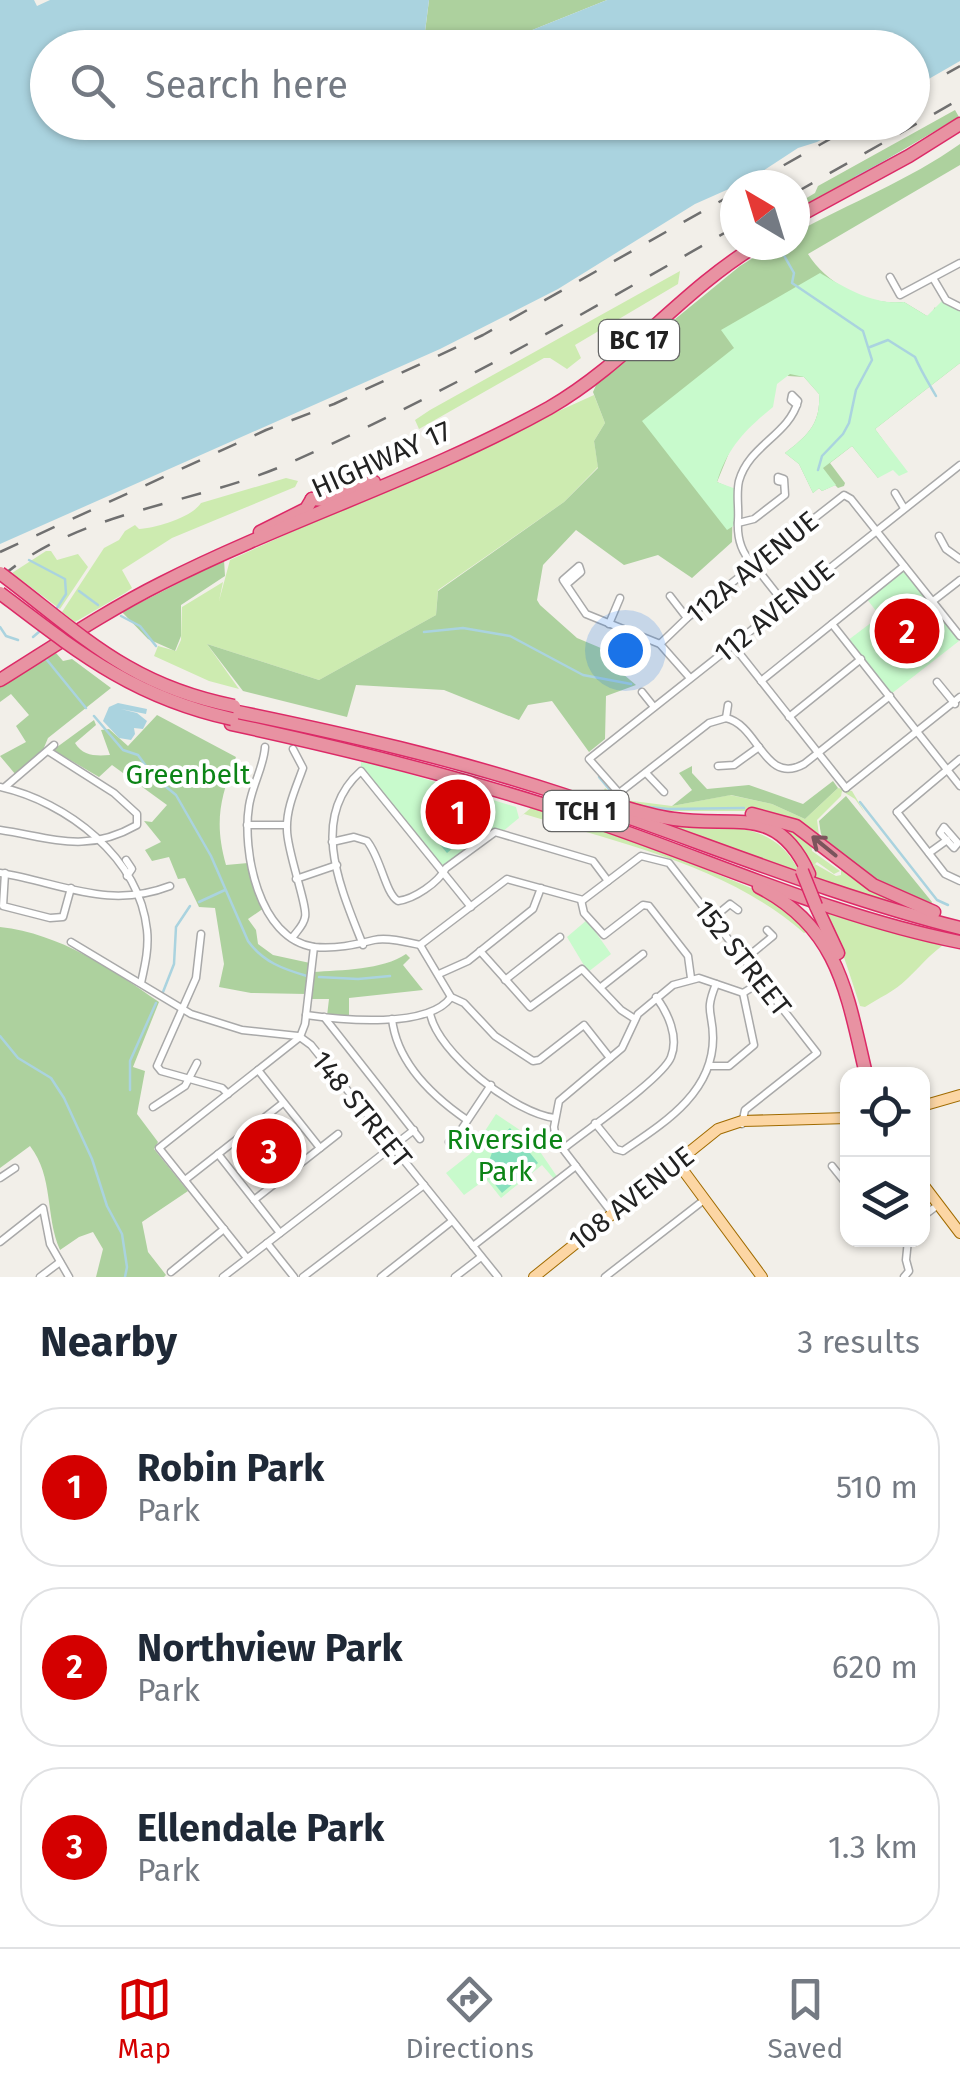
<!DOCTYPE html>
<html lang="en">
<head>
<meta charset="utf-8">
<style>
	:root { --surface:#fff; --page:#f2f2f3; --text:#1f2937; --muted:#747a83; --line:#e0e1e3; --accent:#d40000 }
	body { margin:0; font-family:"Fira Sans",sans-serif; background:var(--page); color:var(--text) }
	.controls { position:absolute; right:30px; bottom:30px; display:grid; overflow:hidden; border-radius:20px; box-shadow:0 2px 8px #0004 }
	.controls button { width:90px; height:90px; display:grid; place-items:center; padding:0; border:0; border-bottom:2px solid var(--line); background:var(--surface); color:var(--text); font:50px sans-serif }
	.compass { position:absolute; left:720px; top:170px; width:90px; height:90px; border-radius:50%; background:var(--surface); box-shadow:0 2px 8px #0004; rotate:322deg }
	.you { position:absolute; left:625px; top:650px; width:35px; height:35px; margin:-25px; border:8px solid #fff; border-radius:50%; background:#1a73e8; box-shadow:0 0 0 15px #1a73e833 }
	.badge { display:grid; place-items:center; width:65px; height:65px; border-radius:50%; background:var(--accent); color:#fff; font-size:32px; font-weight:700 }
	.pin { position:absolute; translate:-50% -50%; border:5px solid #fff; box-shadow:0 2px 10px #0006 }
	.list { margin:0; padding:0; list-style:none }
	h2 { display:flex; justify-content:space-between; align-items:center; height:130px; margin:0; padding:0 40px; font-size:42px }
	h2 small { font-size:32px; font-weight:400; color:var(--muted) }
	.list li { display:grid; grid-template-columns:65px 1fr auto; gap:30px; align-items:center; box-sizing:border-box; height:160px; margin:0 20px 20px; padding:0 20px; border:2px solid var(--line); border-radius:40px }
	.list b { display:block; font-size:38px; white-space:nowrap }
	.list p { margin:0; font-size:32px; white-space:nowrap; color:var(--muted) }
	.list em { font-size:32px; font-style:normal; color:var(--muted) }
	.icon { flex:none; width:55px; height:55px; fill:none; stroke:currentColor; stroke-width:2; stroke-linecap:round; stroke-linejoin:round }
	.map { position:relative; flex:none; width:960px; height:1277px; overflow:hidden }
	.search { position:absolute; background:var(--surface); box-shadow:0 2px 8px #0004; left:30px; right:30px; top:30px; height:110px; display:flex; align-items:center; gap:25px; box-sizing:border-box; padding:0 35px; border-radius:55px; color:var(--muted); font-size:38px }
	.sheet { height:670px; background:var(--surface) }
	nav { display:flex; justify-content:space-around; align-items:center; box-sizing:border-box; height:140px; border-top:2px solid var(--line); background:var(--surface); font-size:28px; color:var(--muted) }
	nav a { display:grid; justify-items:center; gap:5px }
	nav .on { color:var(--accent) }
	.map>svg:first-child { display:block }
</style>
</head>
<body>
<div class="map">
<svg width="960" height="1277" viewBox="0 0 960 1277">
	<rect width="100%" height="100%" fill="#f2efe9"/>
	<g fill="#cdebb0">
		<path d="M680,271L678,284L575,345L581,358L567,369L550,358H544L419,429L415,420L430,410Z"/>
		<path d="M594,395L605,423L594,441L598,467L564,502L438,590L436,615L319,680L207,644L239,689L209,681L154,656L158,646L176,651L181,640L182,607L223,582L219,601L230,560Z"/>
		<path d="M286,478L298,481L295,487L172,538L122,570L132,588L125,593L75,622L62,612L104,548L119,540L125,531L135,525L139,529C157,528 192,517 201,503Z"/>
		<path d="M46,551H51L57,560L78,554L88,567L60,609L12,573Z"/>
		<path d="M605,788L617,799L672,806L730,795L772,804L805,819L838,788L852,791L865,813L855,799L842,791L841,796L817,820L819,835L824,842L752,811H666L601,797Z"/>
		<path d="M533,806L664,852L763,893L810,931L804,933C726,865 620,843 524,814L519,818Z"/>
		<path d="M742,815L784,823L921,912L815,880L812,869L815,864L836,876L841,875V869L815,850L811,842L812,851L840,871L834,874L817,862L810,869L780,829L675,816Z"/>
		<path d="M656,822C714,834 771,810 801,875Z"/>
		<path d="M825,908L944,941L943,945C926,958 921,966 907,979C895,991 879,998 865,1007L860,1006C849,972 839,940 825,908Z"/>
	</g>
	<g fill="#add19e">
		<path d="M429,0H607L490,47L423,48Z"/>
		<path d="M955,110L959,117L795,213V205L815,193L818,186Z"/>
		<path d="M960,144V165L808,254C827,285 869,306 904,302L927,316L931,315L935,307L960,363L875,429L897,459L881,470L878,478L852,446L830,463L845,483L844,486L838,488L835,485L822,491L819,488L813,493L799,464L785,453C807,436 821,424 819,394L804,377L788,376L782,369L731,448L717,482L733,489L732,542L692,578L658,555L624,565L576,530L543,565L537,600L540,605L577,638L627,659L623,674L636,685L606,696L605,739L589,752L552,701L528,705L519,720L444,690L356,685L347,717L243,691L207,644L319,680L436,615L438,591L564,502L598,468L594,441L605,423L593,392L597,383L740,266L774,245H795V233C850,203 909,180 960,144Z"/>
		<path d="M224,560L225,576L181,605V636L175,651L148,639L122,612Z"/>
		<path d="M56,653L63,661L72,659L111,688L48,738L43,750L16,775L0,756L26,742L16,726L29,715L11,694L0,702V686Z"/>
		<path d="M157,715L236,757C220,798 214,822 226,865L248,863L264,908L248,919L256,930L258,944L273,955L310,963L306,994L251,993L219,987L224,964L215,908L199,907L185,878L178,879L169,857L152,861L145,850L161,842L144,821L152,822L167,805L112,765L99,777L53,750L94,720L96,725L75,743C83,756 95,756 110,755L101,730L109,729L128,746Z"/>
		<path d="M692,766V773L707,789L749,785L803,804L833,781L838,788L805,819L772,804L731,795L672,806L692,790L679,773Z"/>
		<path d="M846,796L932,902L930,907C904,898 834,862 822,836C820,832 820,826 819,821Z"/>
		<path d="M0,927C61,934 110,968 159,1002L133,1067L145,1071L137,1114L158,1142L154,1149L188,1191L142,1222L148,1252L166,1275L164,1277H96L103,1249L93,1232L79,1237L60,1250C45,1216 54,1177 30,1146L0,1168Z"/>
		<path d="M406,954L410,958L403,965L423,990L349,998V1017L327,1016L329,999H310L313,972C341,970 383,970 406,954Z"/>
	</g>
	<g fill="#c8facc">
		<path d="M820,273C847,289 874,305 904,302L927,316L943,300L960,309V363L875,429L908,472L899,476L893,470L878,478L852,446L823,468L836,485L822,491L819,488L813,493L799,464L785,453C807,436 821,424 819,394L804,377L790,374L777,384L773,407C746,429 727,448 717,482L736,489L735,525L727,530L642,421L734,348L721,330Z"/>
		<path d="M904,570L959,641L891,694L847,641L880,616L866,598Z"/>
		<path d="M361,759L516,807L519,818L502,832L496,830L443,866L361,768Z"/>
		<path d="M587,920L611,954L588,972L567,937Z"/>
		<path d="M496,1114L530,1137L558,1178L555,1180L542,1165L501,1198L486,1179L464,1195L446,1173L470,1154Z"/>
	</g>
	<g fill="#88e0be">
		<path d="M461,799L482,824L447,853L426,828Z"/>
		<path d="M510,1128L538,1163L502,1193L485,1172L494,1147L485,1140L493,1134L498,1139Z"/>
	</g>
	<g fill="#aad3df">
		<path d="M0,0H34L37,6L50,0H429L423,47L48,48V122L852,123L817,142L798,148L749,180L695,204L558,289L440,349L0,544Z"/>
		<path d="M607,0H960V61L913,88L912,48L490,47Z"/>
		<path d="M118,703L147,709L146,714L121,709L137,713L147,721L143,729L134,728L135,734L131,740L119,738L103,721L109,707Z"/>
	</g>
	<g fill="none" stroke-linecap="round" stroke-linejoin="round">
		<g stroke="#aad3df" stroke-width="2.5">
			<path d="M856,177L907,150"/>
			<path d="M778,245L794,273L792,283L863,331L872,360L856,390L849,423L843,434L822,456L818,470"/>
			<path d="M870,347L888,340L915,357C921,371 928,382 936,396"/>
			<path d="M29,560L65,579L66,594L57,608"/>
			<path d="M79,591L98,605"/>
			<path d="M121,616L140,626L156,646"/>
			<path d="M0,627L6,636L18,640"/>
			<path d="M424,632L463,628L510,636L583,675L631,684"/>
			<path d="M33,637L40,631"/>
			<path d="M47,660L86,708"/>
			<path d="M94,716L123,750L138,755L154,777L176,795L211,856L248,941C263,962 283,969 307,976"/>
			<path d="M599,777L614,795"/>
			<path d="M860,802L937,900L948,905"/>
			<path d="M640,806L668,809L744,808"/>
			<path d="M199,902L225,890"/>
			<path d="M319,977L358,979L390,976"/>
			<path d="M163,992L174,964L176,927L190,906"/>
			<path d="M0,1036L18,1058L51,1078L64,1098L92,1159L107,1206L122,1234L127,1267L125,1277"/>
			<path d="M130,1090V1061L156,1003"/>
		</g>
		<defs>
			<g id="minor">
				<path d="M890,277L900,295L960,263"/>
				<path d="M933,278L946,300L960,307"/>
				<path d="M895,493L904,508"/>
				<path d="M738,523L754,519L785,495L784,479L778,477V481L783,482"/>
				<path d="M939,536L946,549L960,559"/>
				<path d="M752,563C740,551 737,536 738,520C739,507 736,494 739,481C749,445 789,435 798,401L792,395L791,400L797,405"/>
				<path d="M754,565L784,603"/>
				<path d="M567,584L581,572L579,566L563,580L586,614L660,644L690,678"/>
				<path d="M670,596L687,618"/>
				<path d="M933,601L960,580"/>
				<path d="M609,624L620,598"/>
				<path d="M832,624L960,786"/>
				<path d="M660,644L687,618L844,495L851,499L960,636"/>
				<path d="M732,644L846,788"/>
				<path d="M761,681L904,566"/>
				<path d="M937,682L955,704"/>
				<path d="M642,692L654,707"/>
				<path d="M789,717L861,659"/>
				<path d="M726,718L709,723L619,793L589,759L960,465"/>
				<path d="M726,718C759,725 764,786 804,764L890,696"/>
				<path d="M726,718L728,705"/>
				<path d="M265,747C264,766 252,786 249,806C242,850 258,939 314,947C336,949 354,945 374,940C387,937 407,942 420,945"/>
				<path d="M718,766L734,765L759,747"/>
				<path d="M646,773L664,792"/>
				<path d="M0,787C67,802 139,857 147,930C149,948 145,965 141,983"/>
				<path d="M5,787L54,745"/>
				<path d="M846,788L960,697"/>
				<path d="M897,812L945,874L960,881"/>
				<path d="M897,812L960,759"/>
				<path d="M247,825H286"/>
				<path d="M944,827L958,843L954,848L940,833Z"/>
				<path d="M0,830C53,838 86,854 137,825V814L114,793L48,751"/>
				<path d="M332,842L354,837L367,841C381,858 385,893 398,901C414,899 438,883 446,868L495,832L593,861L608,881"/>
				<path d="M929,853L947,840"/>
				<path d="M126,860L132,869L127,876"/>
				<path d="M0,873C62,883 108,910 170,886"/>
				<path d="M5,873L3,906L50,918L63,917L71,888"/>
				<path d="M296,879L337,865"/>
				<path d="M581,900L584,913L604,935L643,905L649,906L688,956L691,978"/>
				<path d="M713,918L730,904L738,910"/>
				<path d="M201,934L196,978L157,1066L161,1071L222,1088L228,1094"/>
				<path d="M292,938C297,931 304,925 305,917C308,906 287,852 287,830C286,808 296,788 303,768L293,749"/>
				<path d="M71,942L191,1014L242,1030L298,1036"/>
				<path d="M363,945C341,889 308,818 361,771L471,907"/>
				<path d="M420,945L507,879L583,900L641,856L669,863L817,1053L745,1110L742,1124"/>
				<path d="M420,945L451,997L464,1003L495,1036L533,1061L539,1060L584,1025L610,1058"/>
				<path d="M480,951L530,1007L582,969L621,1010L635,1019"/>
				<path d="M745,959L773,936L767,930"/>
				<path d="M439,974L468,961L533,909L541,888"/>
				<path d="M505,980L560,937"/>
				<path d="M601,987L643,954"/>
				<path d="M430,1013C437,1053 516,1114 555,1118"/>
				<path d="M306,1015C341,1020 429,1029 451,997"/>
				<path d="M324,1017L420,1139"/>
				<path d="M392,1019C397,1063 432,1096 467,1120"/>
				<path d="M300,1037L311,1045L498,1277"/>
				<path d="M710,1066H729L754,1045L743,993"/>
				<path d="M258,1070L320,1148"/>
				<path d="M153,1107L185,1086L197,1063"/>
				<path d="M595,1123L616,1149L623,1151C664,1123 713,1093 713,1038C713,1011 704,1013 716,984"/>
				<path d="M449,1142L455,1139L491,1085"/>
				<path d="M563,1149C585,1131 663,1078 671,1057C679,1037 668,1013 656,997"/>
				<path d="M218,1154L280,1233"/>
				<path d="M832,1166L848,1186"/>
				<path d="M0,1178L15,1168"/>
				<path d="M185,1180L283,1103"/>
				<path d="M254,1200L338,1134"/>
				<path d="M612,1213L556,1140L554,1127L559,1101L622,1048L638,1014L673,985L699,978L743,993L761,982"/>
				<path d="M922,1217L934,1208"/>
				<path d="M0,1242L43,1208L50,1244L69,1277"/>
				<path d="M267,1243L294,1277"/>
				<path d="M473,1246L576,1166"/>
				<path d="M247,1258L159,1148L300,1037L305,1024L314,947"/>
				<path d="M171,1272L224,1229"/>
				<path d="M40,1277L60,1262"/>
				<path d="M223,1277L414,1130"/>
				<path d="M303,1277L424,1185"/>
				<path d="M381,1277L452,1221"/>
				<path d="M455,1277L481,1257"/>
				<path d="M605,1277L704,1200"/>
				<path d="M904,1277L909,1271L906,1260L908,1240"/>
			</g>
			<g id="major">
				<path d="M922,1106L960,1095"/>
				<path d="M677,1162L762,1277"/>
				<path d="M922,1183L960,1233"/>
				<path d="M534,1277L718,1129L742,1121L848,1118"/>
			</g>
			<g id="highway">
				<path d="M795,218L909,156L960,124"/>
				<path d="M312,499L325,500L374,482"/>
				<path d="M260,532L306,509L312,499"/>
				<path d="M0,680C53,647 106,611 162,583C288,519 425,477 549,408C626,364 681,291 757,245"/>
				<path d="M233,711C345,734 455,759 564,795C696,839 825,894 960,928"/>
				<path d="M231,724C352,750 473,780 591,820C713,861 833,917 960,942"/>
				<path d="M604,801C627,808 650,816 674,819C735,828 777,803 809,874"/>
				<path d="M752,814L796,826L873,885L934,912"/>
				<path d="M759,887C839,928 847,994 866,1074"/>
				<path d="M816,906L838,953"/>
			</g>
		</defs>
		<use href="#minor" stroke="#a9a9a9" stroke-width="9"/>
		<use href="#major" stroke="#a06b00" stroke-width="12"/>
		<use href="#highway" stroke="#dc2a67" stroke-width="15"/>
		<use href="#minor" stroke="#fff" stroke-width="6"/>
		<use href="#major" stroke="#fcd6a4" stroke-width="10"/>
		<use href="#highway" stroke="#e892a2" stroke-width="12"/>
		<g stroke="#707070" stroke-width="2.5" stroke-dasharray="20 20" stroke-linecap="butt">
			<path d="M912,93L960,66"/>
			<path d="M749,185L860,122"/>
			<path d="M795,193L960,99"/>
			<path d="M0,552L266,430L334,404L483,335L735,193"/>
			<path d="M0,578C79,510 194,505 287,464C442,396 588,311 735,227"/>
		</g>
		<defs>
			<g id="highway-bridge">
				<path d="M0,573C82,635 128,685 234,706"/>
				<path d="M0,593C79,653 133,697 232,719"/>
				<path d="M802,871L816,906"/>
			</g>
		</defs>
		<use href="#highway-bridge" stroke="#dc2a67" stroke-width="15" stroke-linecap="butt"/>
		<use href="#highway-bridge" stroke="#e892a2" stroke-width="12"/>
	</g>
	<defs><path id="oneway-shaft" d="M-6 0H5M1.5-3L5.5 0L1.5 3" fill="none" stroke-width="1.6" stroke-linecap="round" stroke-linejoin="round" transform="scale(2.5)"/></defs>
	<use stroke="#7b545c" href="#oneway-shaft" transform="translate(824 846) rotate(-141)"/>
	<g text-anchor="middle" stroke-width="8" stroke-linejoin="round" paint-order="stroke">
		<g fill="#fff" stroke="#646464" stroke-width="2.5">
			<rect x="599" y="320" width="80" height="40" rx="8"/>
			<rect x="543.5" y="791" width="85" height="40" rx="8"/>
		</g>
		<g font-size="25" font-weight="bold" fill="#222">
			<text x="639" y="349">BC 17</text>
			<text x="586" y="820">TCH 1</text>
		</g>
		<g font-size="28" fill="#222" stroke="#fff">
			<text transform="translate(381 459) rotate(-24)" y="10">HIGHWAY 17</text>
			<text transform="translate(752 567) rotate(-39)" y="10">112A AVENUE</text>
			<text transform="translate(774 611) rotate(-39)" y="10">112 AVENUE</text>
			<text transform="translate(743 958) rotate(52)" y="10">152 STREET</text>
			<text transform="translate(362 1109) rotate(51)" y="10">148 STREET</text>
			<text transform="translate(631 1198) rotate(-38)" y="10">108 AVENUE</text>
		</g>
		<g font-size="28" fill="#0c8416" stroke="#fff">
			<text x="188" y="784">Greenbelt</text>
			<text x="505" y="1149">Riverside<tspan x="505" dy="32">Park</tspan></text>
		</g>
	</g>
</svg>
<div class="controls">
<button><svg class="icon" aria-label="locate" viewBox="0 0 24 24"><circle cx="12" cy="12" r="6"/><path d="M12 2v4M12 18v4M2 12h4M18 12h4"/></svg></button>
<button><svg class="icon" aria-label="layers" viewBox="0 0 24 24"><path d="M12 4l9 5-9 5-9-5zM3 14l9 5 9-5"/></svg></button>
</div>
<svg class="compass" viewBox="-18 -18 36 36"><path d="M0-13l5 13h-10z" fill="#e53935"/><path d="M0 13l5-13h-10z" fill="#747a83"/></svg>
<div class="you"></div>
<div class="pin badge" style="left:458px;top:812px">1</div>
<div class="pin badge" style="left:907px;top:631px">2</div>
<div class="pin badge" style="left:269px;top:1151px">3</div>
<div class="search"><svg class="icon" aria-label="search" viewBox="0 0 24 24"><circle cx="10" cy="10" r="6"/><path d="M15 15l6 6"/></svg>Search here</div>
</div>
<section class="sheet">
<h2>Nearby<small>3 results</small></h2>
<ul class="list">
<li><span class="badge">1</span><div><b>Robin Park</b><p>Park</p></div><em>510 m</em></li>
<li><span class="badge">2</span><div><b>Northview Park</b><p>Park</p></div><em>620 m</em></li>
<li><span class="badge">3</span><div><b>Ellendale Park</b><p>Park</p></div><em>1.3 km</em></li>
</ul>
</section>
<nav>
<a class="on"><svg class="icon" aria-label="map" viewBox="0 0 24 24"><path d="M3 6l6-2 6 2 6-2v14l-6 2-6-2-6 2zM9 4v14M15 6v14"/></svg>Map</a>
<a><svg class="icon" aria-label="directions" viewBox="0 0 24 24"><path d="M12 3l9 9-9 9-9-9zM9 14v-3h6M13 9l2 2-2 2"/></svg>Directions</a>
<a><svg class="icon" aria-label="saved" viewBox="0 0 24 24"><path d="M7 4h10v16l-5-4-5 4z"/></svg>Saved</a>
</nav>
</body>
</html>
